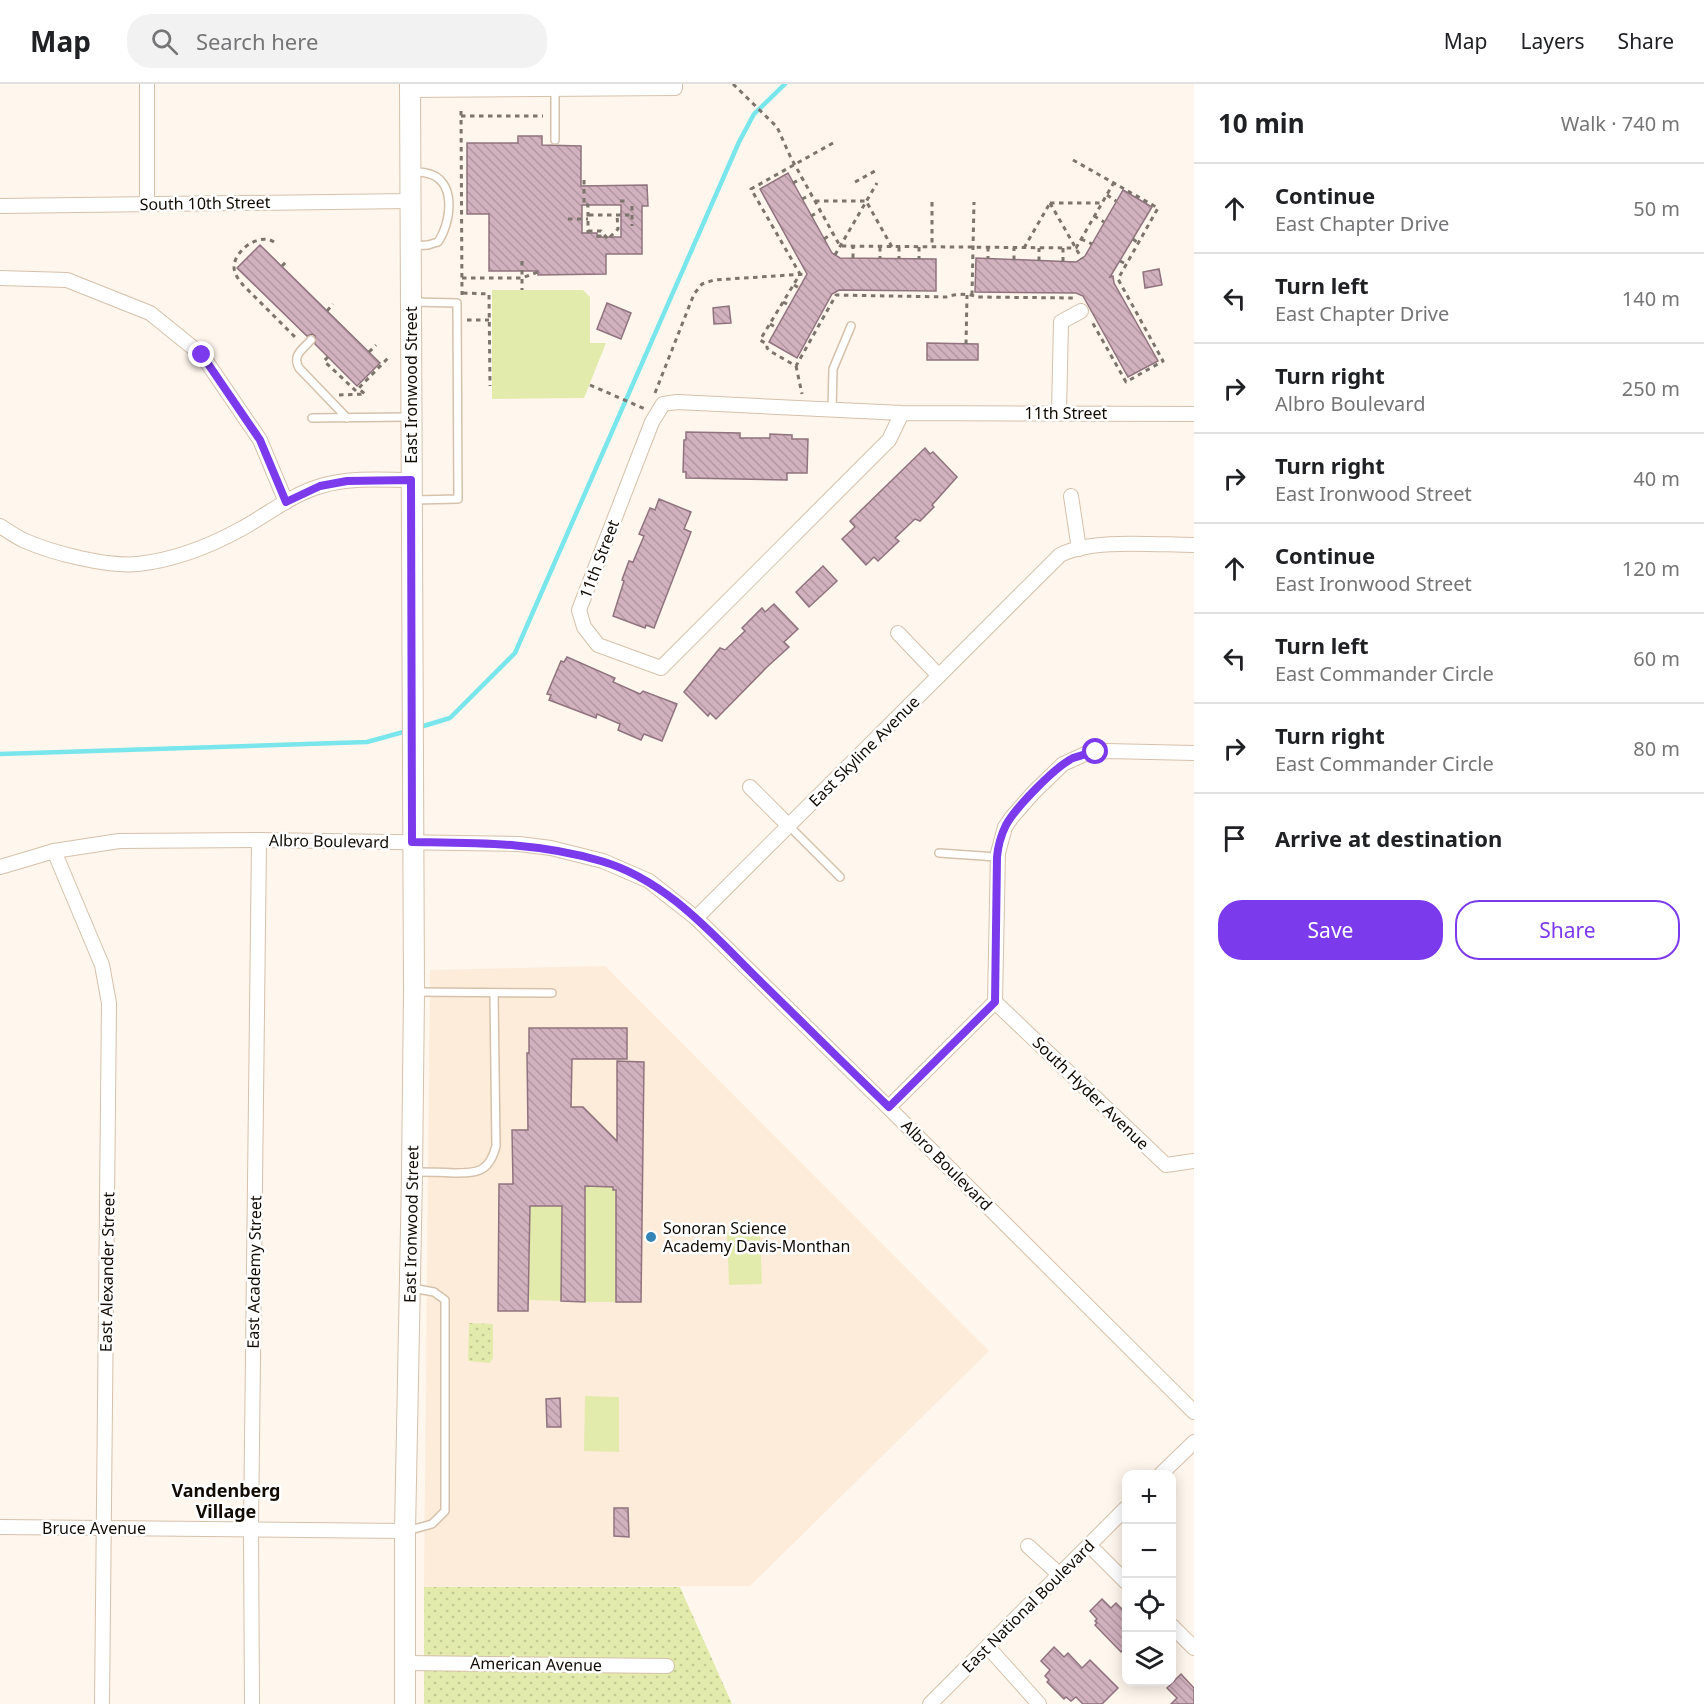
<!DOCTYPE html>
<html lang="en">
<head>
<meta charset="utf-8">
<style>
	:root { --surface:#fff; --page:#f2f2f2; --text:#202124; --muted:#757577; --line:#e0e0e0; --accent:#7c3aed }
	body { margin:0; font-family:"Noto Sans",sans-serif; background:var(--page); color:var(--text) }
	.controls { position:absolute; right:18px; bottom:18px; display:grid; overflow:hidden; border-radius:12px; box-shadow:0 3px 15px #0003 }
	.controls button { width:54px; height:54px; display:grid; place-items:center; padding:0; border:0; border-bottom:2px solid var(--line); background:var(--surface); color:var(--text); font:30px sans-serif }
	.stop { position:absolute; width:18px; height:18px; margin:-14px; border:4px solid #7c3aed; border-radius:50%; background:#fff }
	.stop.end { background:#7c3aed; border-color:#fff; box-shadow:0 2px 6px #0008 }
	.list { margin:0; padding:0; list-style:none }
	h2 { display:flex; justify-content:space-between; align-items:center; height:78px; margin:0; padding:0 24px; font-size:26px }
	h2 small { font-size:20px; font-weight:400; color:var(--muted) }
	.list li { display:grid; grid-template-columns:39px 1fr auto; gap:18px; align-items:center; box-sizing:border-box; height:90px; padding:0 24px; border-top:2px solid var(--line) }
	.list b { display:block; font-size:22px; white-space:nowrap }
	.list p { margin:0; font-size:20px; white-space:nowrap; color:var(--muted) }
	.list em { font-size:20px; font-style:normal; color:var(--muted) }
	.actions { display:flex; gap:12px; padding:18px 24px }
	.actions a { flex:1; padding:14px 0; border:2px solid var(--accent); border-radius:24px; text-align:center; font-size:21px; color:var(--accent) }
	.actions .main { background:var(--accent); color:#fff }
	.icon { flex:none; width:33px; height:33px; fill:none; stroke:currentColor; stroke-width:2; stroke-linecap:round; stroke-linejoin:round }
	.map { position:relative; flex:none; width:1194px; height:1620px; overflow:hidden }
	header { display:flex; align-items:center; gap:36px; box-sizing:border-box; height:84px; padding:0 30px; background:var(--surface); border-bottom:2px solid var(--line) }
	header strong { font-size:28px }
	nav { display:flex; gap:33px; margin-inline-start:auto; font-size:21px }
	.search { width:420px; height:54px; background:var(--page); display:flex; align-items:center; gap:15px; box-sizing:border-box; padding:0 21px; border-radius:24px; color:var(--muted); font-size:22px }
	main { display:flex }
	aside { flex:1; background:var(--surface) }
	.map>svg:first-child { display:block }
</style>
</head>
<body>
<header>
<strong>Map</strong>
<div class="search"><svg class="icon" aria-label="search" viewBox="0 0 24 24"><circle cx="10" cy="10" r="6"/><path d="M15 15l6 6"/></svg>Search here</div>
<nav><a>Map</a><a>Layers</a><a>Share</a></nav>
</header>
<main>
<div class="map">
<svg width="1194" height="1620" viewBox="0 0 1194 1620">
	<defs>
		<pattern id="park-dots" width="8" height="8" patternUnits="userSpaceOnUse" patternTransform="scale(1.5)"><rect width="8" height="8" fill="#e2ebac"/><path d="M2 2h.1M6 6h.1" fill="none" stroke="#c1c892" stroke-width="1.8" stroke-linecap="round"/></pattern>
		<pattern id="building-back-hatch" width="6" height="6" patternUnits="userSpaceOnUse" patternTransform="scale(1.5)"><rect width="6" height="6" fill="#d0b1bd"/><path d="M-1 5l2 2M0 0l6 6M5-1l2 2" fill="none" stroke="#b297a1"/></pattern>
	</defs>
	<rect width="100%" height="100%" fill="#fff6ed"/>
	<path fill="#fdecda" d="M605,882L989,1267L750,1502L424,1503L430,886Z"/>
	<g fill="#e2ebac">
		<path d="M492,206H583L590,213V259H606L584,314L492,315Z"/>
		<path d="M583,1103H613V1106H616V1218H585V1113H583Z"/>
		<path d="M530,1122H562L561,1217L529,1216Z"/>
		<path d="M760,1145L762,1200L729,1201L727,1147Z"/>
		<path d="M585,1312L619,1313V1368L584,1367Z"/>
	</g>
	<g fill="url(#park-dots)">
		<path d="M469,1239L493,1240V1274L490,1279L468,1277Z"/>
		<path d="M424,1503H680L732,1620H424Z"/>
	</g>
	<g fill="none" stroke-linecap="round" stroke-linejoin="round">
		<g stroke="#78e6eb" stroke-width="4.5">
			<path d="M417,644L450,634L515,569L739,58L754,30L785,0"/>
			<path d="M0,670L367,658L407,647"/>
		</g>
	</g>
	<g fill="url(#building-back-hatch)" stroke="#90737e" stroke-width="1.5" fill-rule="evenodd">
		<path d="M518,52H542V61L581,62V102L647,101L648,122H642V170H606V190L538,191V187H489V130H467V59H518ZM582,121H621V153H597V149H582Z"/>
		<path d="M788,89L832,169L840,174L936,175V207L839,206L832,210L797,274L769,258L807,190L760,105Z"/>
		<path d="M1123,106L1152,123L1110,193L1113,192L1114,199L1158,277L1128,293L1083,212L1076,209L975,208L976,174L1076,178L1085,172Z"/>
		<path d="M260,161L380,279L357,302L315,260V252L312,250L307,252L237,184Z"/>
		<path d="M1159,185L1162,201L1145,204L1143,188Z"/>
		<path d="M607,219L631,229L621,255L597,245Z"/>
		<path d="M729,222L731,239L714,240L713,224Z"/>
		<path d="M927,259L978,260V276H927Z"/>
		<path d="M686,348L740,349V354H770V350L792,351V355H808L807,389H787V396L686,394V388H683L684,356H686Z"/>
		<path d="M925,364L930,370L933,368L957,393L932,421L934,423L920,437L915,435L895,454L899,457L878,477L874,473L866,481L842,455L855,443L850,437Z"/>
		<path d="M659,415L691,428L684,445L691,448L654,544L646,541L645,544L613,532L624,497L622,496L629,477L633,478L644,452L639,450L650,424L655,426Z"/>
		<path d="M823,482L837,497L809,523L796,508Z"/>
		<path d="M774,520L798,545L784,558L789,563L767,583L716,635L710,629L708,632L684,608L720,564L725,566L745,547L742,544L762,524L765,528Z"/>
		<path d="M567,573L615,594L613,598L640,610L643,607L677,620L662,657L644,650L641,656L618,646L620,640L597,630L596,634L549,616L551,611L547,610L561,577L564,578Z"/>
		<path d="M529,944H627V975H572L571,1023H583L617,1057V977L644,978L641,1218H616V1106H613V1103L585,1102V1218L561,1217L562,1122H530L528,1227H498L499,1100H513L512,1046H528L527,969H529Z"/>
		<path d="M560,1314L561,1343H547L546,1315Z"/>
		<path d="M614,1424H628L629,1453L614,1452Z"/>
		<path d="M1102,1515L1111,1524L1116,1519L1126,1529V1562L1121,1568L1095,1541L1097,1539L1095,1537L1097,1535L1090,1527Z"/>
		<path d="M1054,1563L1064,1573L1068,1569L1082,1584L1090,1576L1118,1604L1102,1620H1083L1076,1613L1071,1617L1066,1613L1064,1615L1047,1598L1049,1596L1045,1592L1050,1586L1041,1577Z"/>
		<path d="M1181,1590L1194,1604V1620H1171L1177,1614L1167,1604Z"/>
	</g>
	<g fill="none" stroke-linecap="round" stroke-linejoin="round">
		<defs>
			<g id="lane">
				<path d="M555,5V56"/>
				<path d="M411,162L428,161L438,158C451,139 458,95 426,89C422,88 416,88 412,88"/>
				<path d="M413,218L457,219L458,415L415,416"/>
				<path d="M311,256C302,266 292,271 299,284L347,334"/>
				<path d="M832,326L833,285L851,242"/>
				<path d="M312,334L408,333"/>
				<path d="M789,742L840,793"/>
				<path d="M939,769L997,773"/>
				<path d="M416,908L552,909"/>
				<path d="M415,1088C428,1088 440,1088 453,1089C477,1089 489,1089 496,1062L494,910"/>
				<path d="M407,1447L432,1440L445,1427V1216L434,1208L412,1204"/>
			</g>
			<g id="street">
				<path d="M410,6L675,4V0"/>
				<path d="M147,120V0"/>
				<path d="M0,122L409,117"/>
				<path d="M0,194L67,196L150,229L202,271L260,356L286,418"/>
				<path d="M1059,328L1061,238L1081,227"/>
				<path d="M902,329L889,356L661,584L598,561L584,543L579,526L652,338L663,320L677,318L902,329L1194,330"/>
				<path d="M1071,412L1079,465"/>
				<path d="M0,442C8,447 15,452 23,456C52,469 107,483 138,480C174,476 210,462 241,445C267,431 292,410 321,402C350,393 382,396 411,396"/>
				<path d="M898,549L939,592"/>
				<path d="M750,703L789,742"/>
				<path d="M54,767L102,881L109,919L102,1620"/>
				<path d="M0,783L54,767L119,757L259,756L519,760L551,764L603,777L649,797L696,834L898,1033L1194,1328"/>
				<path d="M696,834L1060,471C1093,454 1156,461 1194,461"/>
				<path d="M995,918L1166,1081L1194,1077"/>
				<path d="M889,1023L995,918L998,769L1005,743L1012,733L1034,708L1063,680L1085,670L1107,667L1194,669"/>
				<path d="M1161,1390L1194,1358"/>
				<path d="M0,1443L405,1447"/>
				<path d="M1089,1461L1126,1498"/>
				<path d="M1028,1462L1060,1491"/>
				<path d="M1172,1542L1194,1564"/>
				<path d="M988,1563L1039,1620"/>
				<path d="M405,1579L667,1582"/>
				<path d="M252,1620L251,1444L259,756"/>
				<path d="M930,1620L1126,1424"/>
			</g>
			<g id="secondary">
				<path id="s1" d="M405,1620V1447L412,1092L414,908L410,0"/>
			</g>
		</defs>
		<use href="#lane" stroke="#d6c1aa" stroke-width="10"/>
		<use href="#street" stroke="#d6c1aa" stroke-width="16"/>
		<use href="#secondary" stroke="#d6c1aa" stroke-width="22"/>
		<g stroke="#7d756d" stroke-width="3" stroke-dasharray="4.5 4.5" stroke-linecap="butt">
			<path d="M733,0L777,43L791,74L840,162L1076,164L1113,100"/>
			<path d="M461,27L462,211"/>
			<path d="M461,32H543"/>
			<path d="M833,59L751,105L800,190L760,256L767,260V264L770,267L796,282L836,211L946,213C955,210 968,209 977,213L1073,214"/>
			<path d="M1073,76L1158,124L1118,195L1163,277L1126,298L1091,236"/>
			<path d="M584,96V121H588V149"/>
			<path d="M855,98L875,87"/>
			<path d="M793,99L802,94"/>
			<path d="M1107,111L1116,117"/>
			<path d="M802,115L811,111"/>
			<path d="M620,117H627"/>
			<path d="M815,117H866L892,163"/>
			<path d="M932,118V163"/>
			<path d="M1050,119L1082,175"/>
			<path d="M1050,119H1102"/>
			<path d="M632,122V142"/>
			<path d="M589,131H632"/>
			<path d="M811,132L820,127"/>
			<path d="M1094,132L1104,138"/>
			<path d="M568,135H588"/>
			<path d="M588,147H601L608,155"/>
			<path d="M597,152H605"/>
			<path d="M610,153L618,145L617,131"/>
			<path d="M824,155L833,149"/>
			<path d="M1081,155L1092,160"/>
			<path d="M1133,155L1138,159"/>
			<path d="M274,158C259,148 234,167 234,183C234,190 239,196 243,201L297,255"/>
			<path d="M880,163V174"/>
			<path d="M899,163V175"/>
			<path d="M919,163V175"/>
			<path d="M988,163V175"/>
			<path d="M1024,164L1050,119"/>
			<path d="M1063,164V178"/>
			<path d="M835,171L877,99"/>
			<path d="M853,174V162"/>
			<path d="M1014,176V164"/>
			<path d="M522,177V206"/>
			<path d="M1039,177V164"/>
			<path d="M1120,177L1126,180"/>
			<path d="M282,182L288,176"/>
			<path d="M462,194H522L538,188"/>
			<path d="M794,201L799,204"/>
			<path d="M463,209L489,210L490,302"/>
			<path d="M972,211L974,118"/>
			<path d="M783,218L789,221"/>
			<path d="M327,227L333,220"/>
			<path d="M467,236H489"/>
			<path d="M770,240L777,244"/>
			<path d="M966,260L967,211"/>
			<path d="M369,268L376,261"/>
			<path d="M328,273L324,277L356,307L389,273"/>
			<path d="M796,282L802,310"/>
			<path d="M590,301L645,325"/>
			<path d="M655,309L694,210L702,200L714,196L805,190"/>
			<path d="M339,311L365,310L358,304"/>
		</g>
		<use href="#lane" stroke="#fff" stroke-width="7"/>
		<use href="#street" stroke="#fff" stroke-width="14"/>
		<use href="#secondary" stroke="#fff" stroke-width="20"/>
	</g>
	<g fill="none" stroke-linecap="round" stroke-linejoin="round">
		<path stroke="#7c3aed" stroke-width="8" d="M202,271L260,356L286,418L320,402L347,397L411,396L412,758C477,759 538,758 601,777C667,796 714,852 762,899C804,940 846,982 889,1023L995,918L997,773C998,762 1001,751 1006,741C1016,723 1055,683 1073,674C1081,671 1089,669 1096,668"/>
	</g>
	<circle fill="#3485b6" stroke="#fff" stroke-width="2" cx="651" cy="1153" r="6"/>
	<g text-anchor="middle" stroke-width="5" stroke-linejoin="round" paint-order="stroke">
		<g font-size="16" fill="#120b04" stroke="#fff">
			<text transform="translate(205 119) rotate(-1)" y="6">South 10th Street</text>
			<text transform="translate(411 301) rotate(-90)" y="6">East Ironwood Street</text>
			<text x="1066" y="335">11th Street</text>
			<text transform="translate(599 475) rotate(-69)" y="6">11th Street</text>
			<text transform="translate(864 667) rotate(-45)" y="6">East Skyline Avenue</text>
			<text transform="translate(329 757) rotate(1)" y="6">Albro Boulevard</text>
			<text transform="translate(1091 1009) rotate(44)" y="6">South Hyder Avenue</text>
			<text transform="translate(947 1081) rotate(45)" y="6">Albro Boulevard</text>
			<text dy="6" stroke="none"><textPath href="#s1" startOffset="480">East Ironwood Street</textPath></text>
			<text transform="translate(107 1188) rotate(-89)" y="6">East Alexander Street</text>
			<text transform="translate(254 1188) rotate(-89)" y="6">East Academy Street</text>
			<text x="94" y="1450">Bruce Avenue</text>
			<text transform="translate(1028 1522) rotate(-45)" y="6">East National Boulevard</text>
			<text transform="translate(536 1580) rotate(1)" y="6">American Avenue</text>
		</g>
		<g font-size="16" fill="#120b04" stroke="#fff" text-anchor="start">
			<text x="663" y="1150">Sonoran Science<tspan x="663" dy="18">Academy Davis-Monthan</tspan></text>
		</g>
		<g font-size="18" font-weight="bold" fill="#120b04" stroke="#fff">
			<text x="226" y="1413">Vandenberg<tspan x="226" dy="21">Village</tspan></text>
		</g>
	</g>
</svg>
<div class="controls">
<button>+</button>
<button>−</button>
<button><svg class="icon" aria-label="locate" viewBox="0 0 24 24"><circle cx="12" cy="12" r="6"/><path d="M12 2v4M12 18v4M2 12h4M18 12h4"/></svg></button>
<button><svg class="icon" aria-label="layers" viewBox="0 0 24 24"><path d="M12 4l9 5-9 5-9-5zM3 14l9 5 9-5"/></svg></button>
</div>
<div class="stop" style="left:1096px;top:668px"></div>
<div class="stop end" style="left:202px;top:271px"></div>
</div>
<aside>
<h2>10 min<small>Walk · 740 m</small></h2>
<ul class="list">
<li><svg class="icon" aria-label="ahead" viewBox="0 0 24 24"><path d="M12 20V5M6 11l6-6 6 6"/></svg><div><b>Continue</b><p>East Chapter Drive</p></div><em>50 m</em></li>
<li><svg class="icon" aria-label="left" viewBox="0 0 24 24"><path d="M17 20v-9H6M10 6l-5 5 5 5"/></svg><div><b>Turn left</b><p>East Chapter Drive</p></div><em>140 m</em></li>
<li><svg class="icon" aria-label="right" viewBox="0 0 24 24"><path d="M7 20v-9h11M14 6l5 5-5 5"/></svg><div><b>Turn right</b><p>Albro Boulevard</p></div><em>250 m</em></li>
<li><svg class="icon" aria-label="right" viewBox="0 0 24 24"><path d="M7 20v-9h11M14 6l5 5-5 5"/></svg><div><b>Turn right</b><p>East Ironwood Street</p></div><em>40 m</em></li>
<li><svg class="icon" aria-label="ahead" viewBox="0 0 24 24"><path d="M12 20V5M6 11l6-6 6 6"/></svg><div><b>Continue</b><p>East Ironwood Street</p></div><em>120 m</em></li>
<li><svg class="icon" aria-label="left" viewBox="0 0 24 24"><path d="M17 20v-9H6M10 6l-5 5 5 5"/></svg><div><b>Turn left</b><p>East Commander Circle</p></div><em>60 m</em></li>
<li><svg class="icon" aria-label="right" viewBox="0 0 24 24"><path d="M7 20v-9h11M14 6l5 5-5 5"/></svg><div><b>Turn right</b><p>East Commander Circle</p></div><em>80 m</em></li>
<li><svg class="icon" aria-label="arrive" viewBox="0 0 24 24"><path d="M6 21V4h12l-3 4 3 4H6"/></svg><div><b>Arrive at destination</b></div></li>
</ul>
<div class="actions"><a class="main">Save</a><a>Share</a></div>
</aside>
</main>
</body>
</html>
